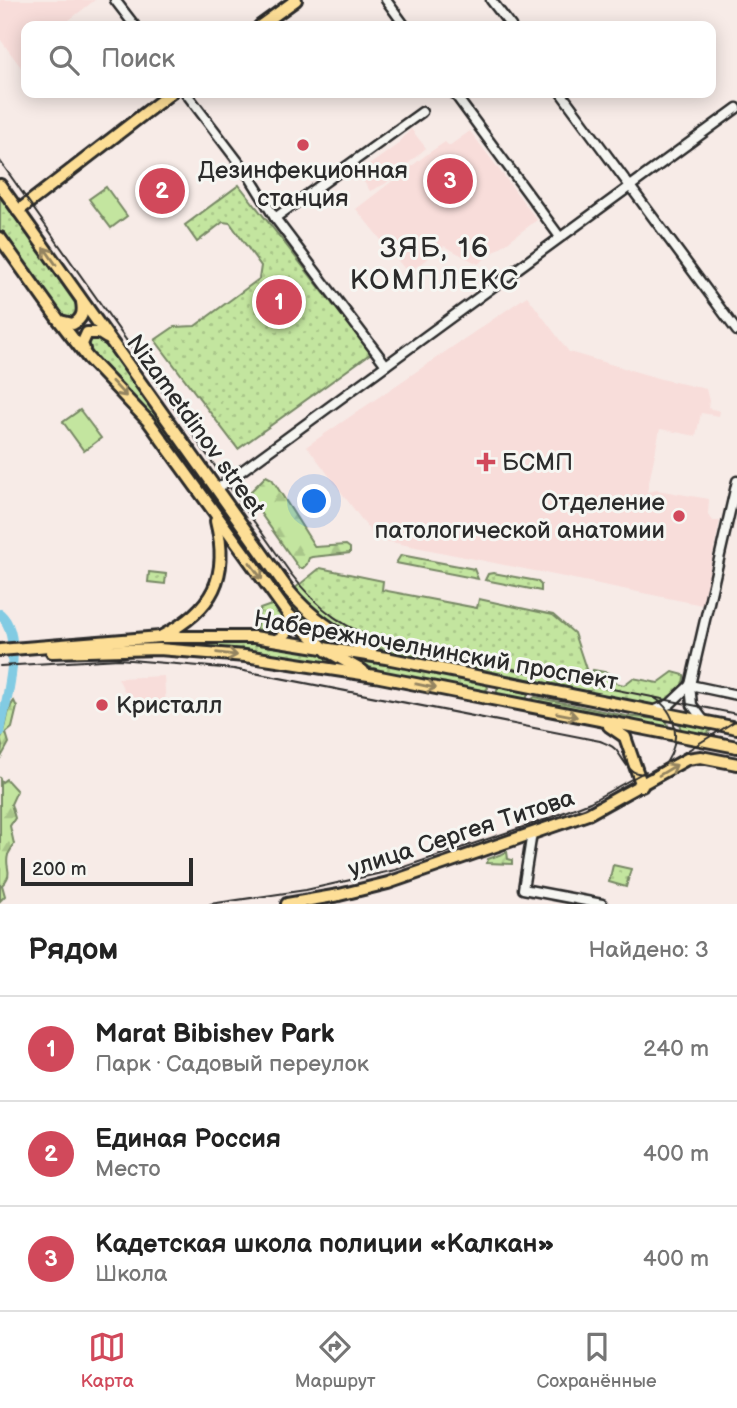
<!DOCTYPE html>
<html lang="ru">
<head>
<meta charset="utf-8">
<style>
	:root { --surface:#fff; --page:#f2f2f2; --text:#222; --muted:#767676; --line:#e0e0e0; --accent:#d1495b }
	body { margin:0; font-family:"Balsamiq Sans",sans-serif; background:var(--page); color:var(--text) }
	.scale { position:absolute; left:21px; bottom:18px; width:172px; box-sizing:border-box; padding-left:7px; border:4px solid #2b2b2b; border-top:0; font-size:19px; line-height:24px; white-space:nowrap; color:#2b2b2b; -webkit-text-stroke:5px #f6f6f2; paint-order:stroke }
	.you { position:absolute; left:315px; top:502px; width:24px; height:24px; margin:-18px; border:5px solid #fff; border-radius:50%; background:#1a73e8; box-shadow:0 0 0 10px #1a73e833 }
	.badge { display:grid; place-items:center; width:46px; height:46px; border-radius:50%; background:var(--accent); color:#fff; font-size:23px; font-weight:700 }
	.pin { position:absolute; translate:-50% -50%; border:4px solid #fff; box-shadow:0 2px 7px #0006 }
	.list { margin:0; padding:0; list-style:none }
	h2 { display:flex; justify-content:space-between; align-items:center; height:91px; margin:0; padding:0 28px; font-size:30px }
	h2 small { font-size:23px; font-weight:400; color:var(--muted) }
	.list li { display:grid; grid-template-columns:46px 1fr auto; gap:21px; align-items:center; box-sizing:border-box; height:105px; padding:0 28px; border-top:2px solid var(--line) }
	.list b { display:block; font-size:26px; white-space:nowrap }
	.list p { margin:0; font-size:23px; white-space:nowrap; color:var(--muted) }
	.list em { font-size:23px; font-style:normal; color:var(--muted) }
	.icon { flex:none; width:38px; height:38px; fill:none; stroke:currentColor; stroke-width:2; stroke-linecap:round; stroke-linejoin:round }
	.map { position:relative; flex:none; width:737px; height:904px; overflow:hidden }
	.search { position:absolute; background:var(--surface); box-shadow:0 4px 18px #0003; left:21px; right:21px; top:21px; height:77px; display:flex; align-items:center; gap:18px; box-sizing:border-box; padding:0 24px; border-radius:14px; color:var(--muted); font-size:26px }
	.sheet { height:406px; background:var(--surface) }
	nav { display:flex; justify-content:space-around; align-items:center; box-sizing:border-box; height:98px; border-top:2px solid var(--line); background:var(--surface); font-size:19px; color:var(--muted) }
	nav a { display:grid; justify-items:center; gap:4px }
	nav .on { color:var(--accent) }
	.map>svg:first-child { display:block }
</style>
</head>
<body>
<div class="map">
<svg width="737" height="904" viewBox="0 0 737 904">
	<defs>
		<pattern id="grass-dots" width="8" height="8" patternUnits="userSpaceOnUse" patternTransform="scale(1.75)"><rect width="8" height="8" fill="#c3e59f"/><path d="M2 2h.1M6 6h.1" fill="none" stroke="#a8c589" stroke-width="1.8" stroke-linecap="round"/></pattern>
		<pattern id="forest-firs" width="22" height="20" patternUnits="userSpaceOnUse" patternTransform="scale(1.75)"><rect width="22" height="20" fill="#c3e59f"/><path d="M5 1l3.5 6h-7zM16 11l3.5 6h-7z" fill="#a8c589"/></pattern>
		<pattern id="garden-furrows" width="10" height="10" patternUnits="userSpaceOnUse" patternTransform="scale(1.75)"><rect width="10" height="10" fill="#c3e59f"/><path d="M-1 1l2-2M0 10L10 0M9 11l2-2" fill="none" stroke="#a8c589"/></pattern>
	</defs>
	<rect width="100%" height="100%" fill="#f7ebe7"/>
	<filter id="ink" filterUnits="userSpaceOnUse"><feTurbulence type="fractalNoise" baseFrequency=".0143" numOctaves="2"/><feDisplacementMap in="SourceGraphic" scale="14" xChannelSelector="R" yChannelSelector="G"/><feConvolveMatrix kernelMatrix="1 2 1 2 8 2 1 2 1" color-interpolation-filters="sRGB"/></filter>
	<g filter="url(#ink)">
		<g fill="#f8ddda">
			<path d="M0,0H95L64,24L66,26H26V74L0,39Z"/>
			<path d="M411,129L426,148L385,184L370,191L358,173L397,145Z"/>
			<path d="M470,131L537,220L478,264L444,246L408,273L356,209L430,152L445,142L449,146Z"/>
			<path d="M527,296L569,352L661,379L706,389L709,401L708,408L720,411L719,416L701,413L696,436L660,429L647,492L657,490L709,499L708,514L713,521H720L702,605L376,539L307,446Z"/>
			<path d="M164,676L166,705L133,709L118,678Z"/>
		</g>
		<g fill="url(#grass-dots)" stroke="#778865" stroke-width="2">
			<path d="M239,185L371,353L238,449L155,340L174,327L195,326L259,279L261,266L230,223L223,222L197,242L185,225Z"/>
			<path d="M0,195L77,306V315L72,320L60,318L0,232Z"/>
			<path d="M89,338H100L137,384L287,597L308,619L339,641L318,640L289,611L156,425L87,352L85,342Z"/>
			<path d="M401,555L474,569L478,579L396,563Z"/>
			<path d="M320,568L383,581L382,590L477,608L479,599L553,615L574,633L587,672L592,673L593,670L609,673L612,679L616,680V683L624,685L633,678L658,683L673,672L684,675C685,689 670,700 658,706L381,649C346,635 319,617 294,589Z"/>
			<path d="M149,572L166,574L165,584L148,582Z"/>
			<path d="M493,573L537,581L541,585V591L485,580L488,574Z"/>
			<path d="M274,604L288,622L281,633L256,629L260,609Z"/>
			<path d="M250,640L317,649L351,669L254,653L171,644V642Z"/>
			<path d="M336,653L486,683L488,688L483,693C433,683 381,676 336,653Z"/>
			<path d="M498,686L528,692L526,702L496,696Z"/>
			<path d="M535,697L626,716L666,720L670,731L533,704L532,699Z"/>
			<path d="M678,720L716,727L704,735L681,730Z"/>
			<path d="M613,865L631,869L626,887L609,882Z"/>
		</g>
		<g fill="url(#forest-firs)" stroke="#778865" stroke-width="2">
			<path d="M266,476L272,479L315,547L346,545L350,548V553L312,557L309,558L307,564L303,568H299L249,497L251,491Z"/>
			<path d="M14,701L17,707L12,728L6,733L9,743L0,759L2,746L0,739C9,727 5,711 14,701Z"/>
			<path d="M0,779L2,782L6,779L17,791L11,804L15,818L10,826L14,844C14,845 8,854 8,855C4,869 15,872 2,885L5,896L0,901Z"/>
		</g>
		<path fill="url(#garden-furrows)" stroke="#778865" stroke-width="2" d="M507,852L508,859L512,860V864L487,863L488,859Z"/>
		<g fill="#c3e59f" stroke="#778865" stroke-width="2">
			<path d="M106,187L127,216L111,228L89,199Z"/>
			<path d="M80,410L101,438L84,451L63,422Z"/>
		</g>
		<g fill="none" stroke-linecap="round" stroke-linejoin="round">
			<path stroke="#82cbe3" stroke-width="10" d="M0,614C26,637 5,703 0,732"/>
			<defs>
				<g id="minor">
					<path d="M115,0L135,26"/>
					<path d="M386,0L405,26"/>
					<path d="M491,0L511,26"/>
					<path d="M186,93L249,176L275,218L386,365"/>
					<path d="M454,93L560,237"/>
					<path d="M561,93L737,331"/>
					<path d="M275,218L422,112"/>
					<path d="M217,489L737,108"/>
					<path d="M690,685L737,695"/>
					<path d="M653,711L670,704L690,685"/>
					<path d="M704,721L692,705L690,685L737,481"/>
					<path d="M532,833L523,889L602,904"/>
				</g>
				<g id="major">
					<path d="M260,26L296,0"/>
					<path d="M0,185L289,591C311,618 339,636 371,651"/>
					<path d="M18,211L171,93"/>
					<path d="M0,238L58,319L88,358L149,422L288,614L327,651L363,671"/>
					<path d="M60,321L73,324C82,319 84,313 82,302"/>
					<path d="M84,349L82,344L87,333H99L107,338"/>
					<path d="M162,636C213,609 230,577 216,521"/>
					<path d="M276,640C289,634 293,627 288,614"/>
					<path d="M0,650L160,637H254L386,658L737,728"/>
					<path d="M52,652L159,649L245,656L375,676L737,747"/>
					<path d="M609,726L625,737L642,786"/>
					<path d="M287,904L339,895L388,883L588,814L687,759L701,757L737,764"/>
				</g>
			</defs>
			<use href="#minor" stroke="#2b2b2b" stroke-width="13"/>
			<use href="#major" stroke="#2b2b2b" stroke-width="16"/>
			<use href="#minor" stroke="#f6f6f2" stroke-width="8"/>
			<use href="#major" stroke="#fdde96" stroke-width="10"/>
			<g stroke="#2b2b2b" stroke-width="2">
				<path d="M0,161L291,574C319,610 345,629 388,644L737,714"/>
				<path d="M0,666L119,659L234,669L600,741C607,744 615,746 619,754C629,768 630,776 651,773L737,720"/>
				<path d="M653,697C678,712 681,740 666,763"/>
				<path d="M210,904L306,890L395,870L544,820L590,802L646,771"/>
			</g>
		</g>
		<defs><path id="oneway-shaft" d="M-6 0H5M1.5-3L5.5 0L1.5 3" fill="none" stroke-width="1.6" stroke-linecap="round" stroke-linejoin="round" transform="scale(1.75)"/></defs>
		<g stroke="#948460">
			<use href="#oneway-shaft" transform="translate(50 256) rotate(-125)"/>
			<use href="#oneway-shaft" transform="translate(119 389) rotate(47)"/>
			<use href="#oneway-shaft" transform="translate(256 571) rotate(54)"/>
			<use href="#oneway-shaft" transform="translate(227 654) rotate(7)"/>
			<use href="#oneway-shaft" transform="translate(426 686) rotate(12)"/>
			<use href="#oneway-shaft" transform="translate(567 715) rotate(11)"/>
			<use href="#oneway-shaft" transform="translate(668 770) rotate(-31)"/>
		</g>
	</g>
	<g fill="#d1495b" stroke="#f6f6f2" stroke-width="2.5">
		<circle cx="303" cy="145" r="7"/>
		<path d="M482.5 451.5h7v7h7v7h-7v7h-7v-7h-7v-7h7z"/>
		<circle cx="679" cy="516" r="7"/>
		<circle cx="102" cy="705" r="7"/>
	</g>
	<g text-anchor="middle" stroke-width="6" stroke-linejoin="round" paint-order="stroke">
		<g font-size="24" fill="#2b2b2b" stroke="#f6f6f2" text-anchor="start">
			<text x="303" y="178" text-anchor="middle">Дезинфекционная<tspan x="303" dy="28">станция</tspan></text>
			<text x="502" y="470">БСМП</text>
			<text x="665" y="510" text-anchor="end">Отделение<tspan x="665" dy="28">патологической анатомии</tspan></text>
			<text x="116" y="713">Кристалл</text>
		</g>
		<g font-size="24" fill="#2b2b2b" stroke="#f6f6f2">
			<text transform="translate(196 425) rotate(54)" y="8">Nizametdinov street</text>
			<text transform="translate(436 650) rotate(10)" y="8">Набережночелнинский проспект</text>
			<text transform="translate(461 833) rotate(-18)" y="8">улица Сергея Титова</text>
		</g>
		<g font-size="28" letter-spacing="2" fill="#2b2b2b" stroke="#f6f6f2">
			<text x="435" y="257">ЗЯБ, 16<tspan x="435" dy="32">КОМПЛЕКС</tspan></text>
		</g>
	</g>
</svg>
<div class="scale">200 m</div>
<div class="you"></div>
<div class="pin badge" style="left:279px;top:302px">1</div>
<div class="pin badge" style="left:162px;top:191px">2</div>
<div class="pin badge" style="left:450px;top:181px">3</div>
<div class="search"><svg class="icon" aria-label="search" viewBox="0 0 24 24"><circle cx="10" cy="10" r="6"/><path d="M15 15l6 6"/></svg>Поиск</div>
</div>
<section class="sheet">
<h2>Рядом<small>Найдено: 3</small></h2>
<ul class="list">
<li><span class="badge">1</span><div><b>Marat Bibishev Park</b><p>Парк · Садовый переулок</p></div><em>240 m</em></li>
<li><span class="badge">2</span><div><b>Единая Россия</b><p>Место</p></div><em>400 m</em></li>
<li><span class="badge">3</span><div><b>Кадетская школа полиции «Калкан»</b><p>Школа</p></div><em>400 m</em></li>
</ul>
</section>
<nav>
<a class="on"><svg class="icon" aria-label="map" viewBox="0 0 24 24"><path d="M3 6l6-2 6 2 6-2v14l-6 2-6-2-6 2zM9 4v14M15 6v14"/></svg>Карта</a>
<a><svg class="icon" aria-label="directions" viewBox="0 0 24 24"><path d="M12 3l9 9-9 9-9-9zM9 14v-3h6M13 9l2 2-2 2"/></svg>Маршрут</a>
<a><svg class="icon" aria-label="saved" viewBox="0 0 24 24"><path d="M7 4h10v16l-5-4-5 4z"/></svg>Сохранённые</a>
</nav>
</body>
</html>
